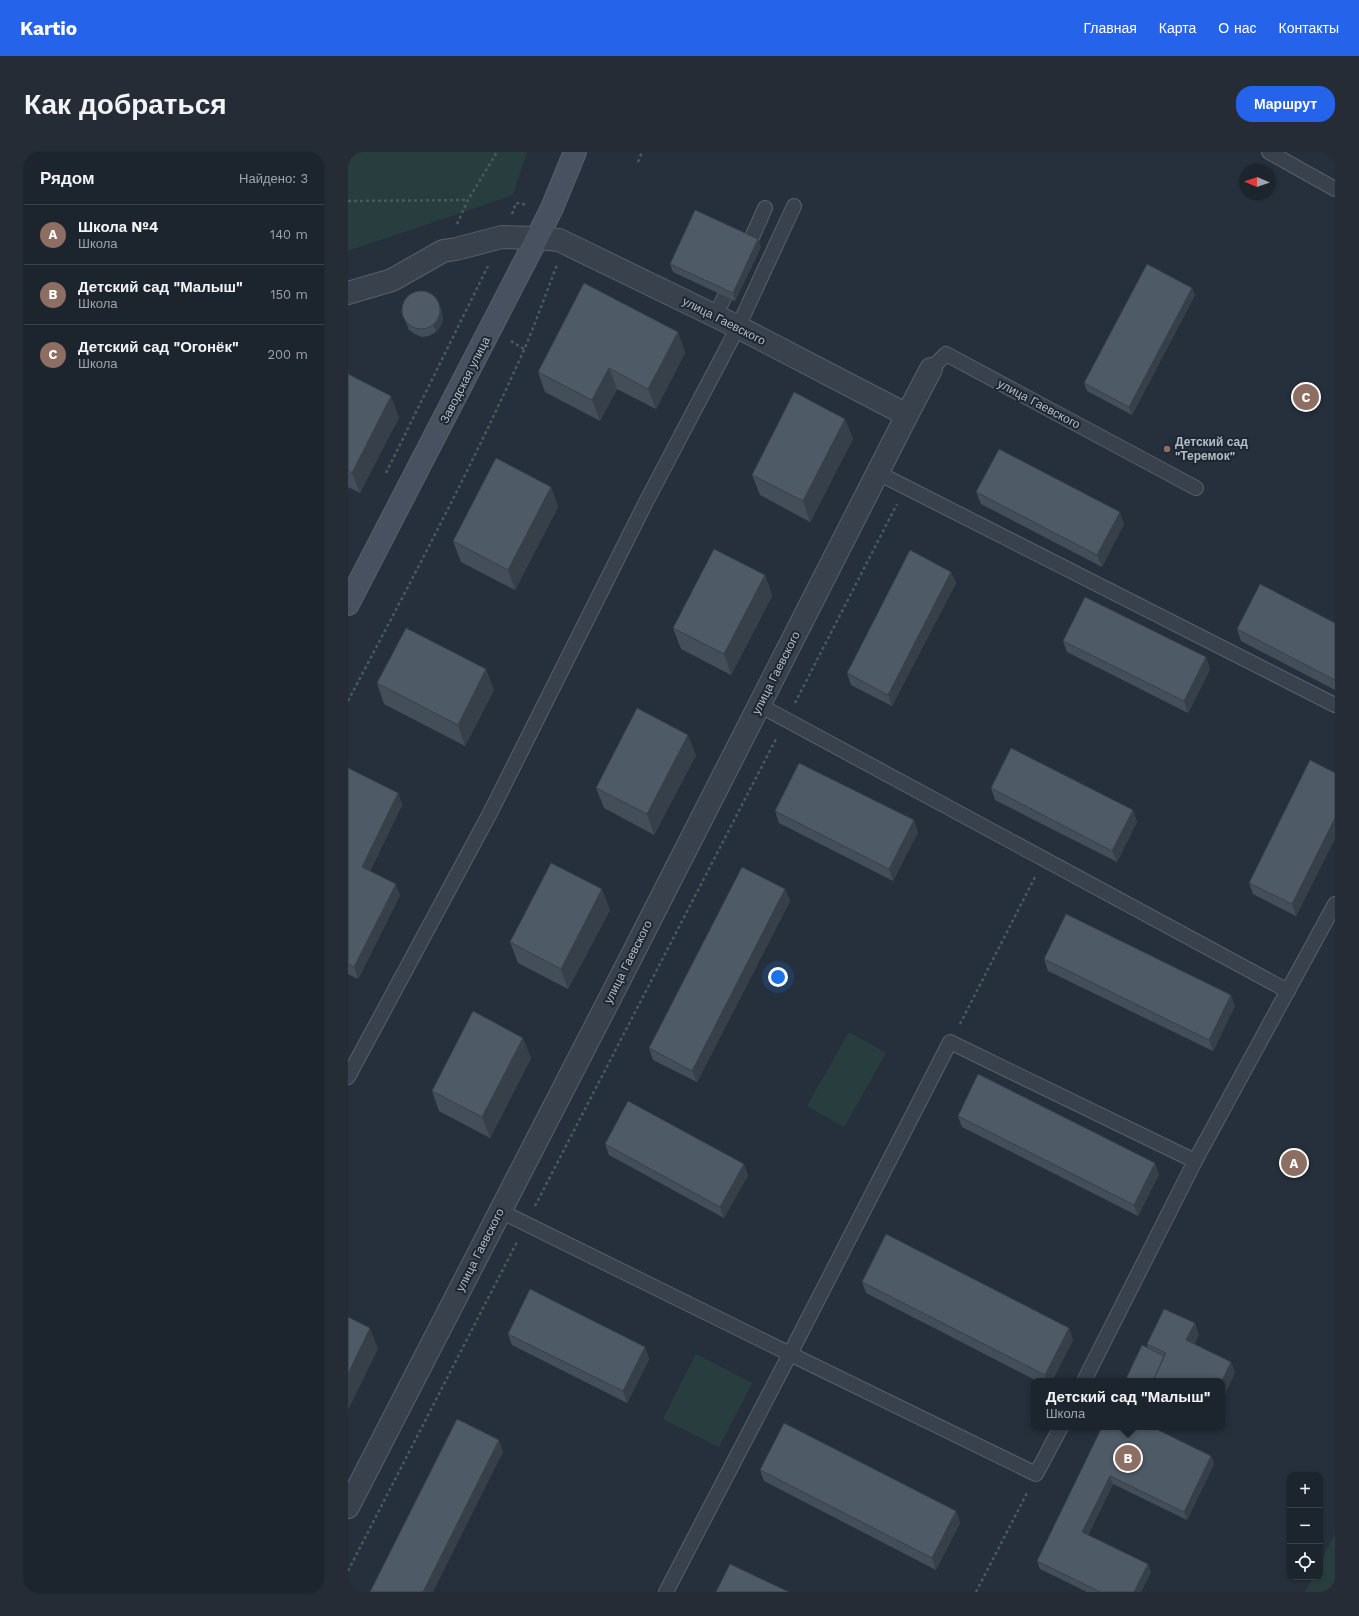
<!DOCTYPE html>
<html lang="ru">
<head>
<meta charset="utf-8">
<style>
	:root { --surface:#1c242d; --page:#252c35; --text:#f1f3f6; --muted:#a0a4aa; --line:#3a4149; --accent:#2563eb }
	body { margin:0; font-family:"Work Sans",sans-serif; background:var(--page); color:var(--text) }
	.controls { position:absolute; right:12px; bottom:12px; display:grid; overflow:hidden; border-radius:8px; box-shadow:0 1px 3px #0004 }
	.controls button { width:36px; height:36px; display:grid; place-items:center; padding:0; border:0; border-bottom:1px solid var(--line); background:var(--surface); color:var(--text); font:20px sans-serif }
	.compass { position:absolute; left:891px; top:12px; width:36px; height:36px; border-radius:50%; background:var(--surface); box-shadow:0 1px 3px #0004; rotate:272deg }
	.you { position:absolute; left:430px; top:825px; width:14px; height:14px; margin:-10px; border:3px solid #fff; border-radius:50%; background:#1a73e8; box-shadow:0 0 0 6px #1a73e833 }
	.badge { display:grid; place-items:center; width:26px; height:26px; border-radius:50%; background:var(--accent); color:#fff; font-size:13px; font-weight:700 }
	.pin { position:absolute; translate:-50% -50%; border:2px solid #fff; box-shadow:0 1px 4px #0006 }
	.popup { position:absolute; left:683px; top:1226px; width:194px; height:52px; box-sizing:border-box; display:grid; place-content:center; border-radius:8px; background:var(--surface); filter:drop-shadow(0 1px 3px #0005); font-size:13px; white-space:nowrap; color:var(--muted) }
	.popup b { font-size:15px; color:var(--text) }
	.popup::after { content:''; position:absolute; left:50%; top:100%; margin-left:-8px; border:8px solid transparent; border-top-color:var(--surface) }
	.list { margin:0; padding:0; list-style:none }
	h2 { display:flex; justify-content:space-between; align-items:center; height:52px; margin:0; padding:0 16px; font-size:17px }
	h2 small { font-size:13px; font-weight:400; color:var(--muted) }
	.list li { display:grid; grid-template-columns:26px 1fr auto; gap:12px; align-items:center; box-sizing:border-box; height:60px; padding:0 16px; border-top:1px solid var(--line) }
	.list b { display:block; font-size:15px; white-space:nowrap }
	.list p { margin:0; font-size:13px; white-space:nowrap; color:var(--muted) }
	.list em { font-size:13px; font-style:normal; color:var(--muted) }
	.icon { flex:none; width:22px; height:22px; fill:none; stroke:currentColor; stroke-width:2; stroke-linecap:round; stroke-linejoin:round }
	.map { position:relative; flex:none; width:987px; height:1440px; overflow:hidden; border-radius:16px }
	header { display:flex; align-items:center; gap:24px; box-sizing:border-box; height:56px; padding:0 20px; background:var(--accent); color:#fff }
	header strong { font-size:19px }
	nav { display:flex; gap:22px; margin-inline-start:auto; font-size:14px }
	.intro { display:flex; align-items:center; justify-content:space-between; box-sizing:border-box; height:96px; padding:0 24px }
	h1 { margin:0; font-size:28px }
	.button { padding:10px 18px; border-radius:16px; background:var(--accent); color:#fff; font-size:14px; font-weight:700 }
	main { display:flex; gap:24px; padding:0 24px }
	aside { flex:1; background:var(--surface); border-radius:16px; box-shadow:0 1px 3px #0004 }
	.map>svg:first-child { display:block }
</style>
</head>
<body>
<header>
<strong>Kartio</strong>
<nav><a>Главная</a><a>Карта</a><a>О нас</a><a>Контакты</a></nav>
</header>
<div class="intro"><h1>Как добраться</h1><a class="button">Маршрут</a></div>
<main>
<aside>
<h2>Рядом<small>Найдено: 3</small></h2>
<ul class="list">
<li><span class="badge" style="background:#8d6e63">A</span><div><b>Школа №4</b><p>Школа</p></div><em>140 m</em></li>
<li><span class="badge" style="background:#8d6e63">B</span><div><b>Детский сад &quot;Малыш&quot;</b><p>Школа</p></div><em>150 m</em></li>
<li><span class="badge" style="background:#8d6e63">C</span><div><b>Детский сад &quot;Огонёк&quot;</b><p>Школа</p></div><em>200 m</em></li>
</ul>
</aside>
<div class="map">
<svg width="987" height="1440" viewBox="0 0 987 1440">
	<rect width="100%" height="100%" fill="#25303c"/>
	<g fill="#283e3e">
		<path d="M0,0H179L165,43L0,99Z"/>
		<path d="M501,880L538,901L496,975L459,954Z"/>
		<path d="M348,1202L404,1231L371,1295L315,1267Z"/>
		<path d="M987,1382V1440H957L965,1425H972V1411Z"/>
	</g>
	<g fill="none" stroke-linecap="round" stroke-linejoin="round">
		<defs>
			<g id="lane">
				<path d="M921,0L987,37"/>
				<path d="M402,90L417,56"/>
				<path d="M367,164L377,144"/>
				<path d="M583,217L598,202L848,336"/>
				<path d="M530,321L987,553"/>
				<path d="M411,553L940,839"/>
				<path d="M0,925L141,663L298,350L390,175L446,54"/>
				<path d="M152,1059L442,1202L602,890L847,1009"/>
				<path d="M736,1229L847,1009L987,752"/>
				<path d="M318,1440L442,1202L688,1322L713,1275"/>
			</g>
			<g id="street">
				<path d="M0,141L44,128L95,99L108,97L154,85L189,86L211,88L390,175L559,263"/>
				<path d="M0,1355L279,813L559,263L583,217"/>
			</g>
			<path id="secondary" d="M0,452L189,86L204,56L227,0"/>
		</defs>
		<use href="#lane" stroke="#57606a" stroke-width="16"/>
		<use href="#street" stroke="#57606a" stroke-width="24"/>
		<use href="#secondary" stroke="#57606a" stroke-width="24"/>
		<g stroke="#475b5c" stroke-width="2.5" stroke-dasharray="3 3" stroke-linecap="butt">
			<path d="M290,10L294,0"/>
			<path d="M0,49L120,48"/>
			<path d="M164,62L168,51L180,53"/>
			<path d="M109,72L120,48L149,0"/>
			<path d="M163,189L176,197"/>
			<path d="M38,321L140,114"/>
			<path d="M0,549C61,433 123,317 176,198C188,170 198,141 209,113"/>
			<path d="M447,551L549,352"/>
			<path d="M612,872L687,725"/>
			<path d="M187,1054L429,585"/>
			<path d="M0,1419L169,1090"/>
			<path d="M628,1440L679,1341"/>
		</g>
		<use href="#lane" stroke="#39424c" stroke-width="14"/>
		<use href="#street" stroke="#39424c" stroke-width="22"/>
		<use href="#secondary" stroke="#47515f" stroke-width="22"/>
	</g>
	<g fill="#434e59">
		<path d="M413,95L387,149L325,120L322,112Z"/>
		<path d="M847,143L784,263L739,239L736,231Z"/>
		<path d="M91,152L94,160L95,168L92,175L88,180L81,184L74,185L67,182L61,178L55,163Z"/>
		<path d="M330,180L337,201L308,257L269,237L252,269L197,240L190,220Z"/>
		<path d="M0,222L51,265L12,341L0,335Z"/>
		<path d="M497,267L505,287L462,370L412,343L404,323Z"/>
		<path d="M203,335L210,355L167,438L113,410L105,389Z"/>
		<path d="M628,340L776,372L754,415L633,352Z"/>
		<path d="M603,420L608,431L544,554L503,533L499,521Z"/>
		<path d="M417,423L424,444L383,523L333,497L325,476Z"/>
		<path d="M987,471V538L893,489L889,477Z"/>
		<path d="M715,489L862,517L840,561L719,500Z"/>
		<path d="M29,531L146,538L117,594L36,552Z"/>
		<path d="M348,603L306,683L256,656L248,636Z"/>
		<path d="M0,616L50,641L54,653L22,719L52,743L10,827L0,822Z"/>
		<path d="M987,621V686L948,764L905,742L901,731Z"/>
		<path d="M643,636L785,658L789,670L769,710L647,648Z"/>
		<path d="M427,659L570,680L545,729L431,671Z"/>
		<path d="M437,737L442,749L349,930L305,908L301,896Z"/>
		<path d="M262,758L220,837L170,811L162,790Z"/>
		<path d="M696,807L887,854L865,899L700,819Z"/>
		<path d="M183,906L142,986L91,959L84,939Z"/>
		<path d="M610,964L811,1022L790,1064L614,975Z"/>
		<path d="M257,992L400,1023L376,1066L261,1003Z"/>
		<path d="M514,1130L721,1176L725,1188L704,1229H689L518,1141Z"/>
		<path d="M160,1182L297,1195L301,1207L279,1251L164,1193Z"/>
		<path d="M851,1183L846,1192L883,1210L887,1221L874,1229H777L800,1196L799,1192Z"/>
		<path d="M754,1275L863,1304L866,1312L839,1368L765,1332L740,1383L803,1420L793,1440H739L692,1417L689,1409Z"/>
		<path d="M412,1318L608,1359L612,1371L588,1418L416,1329Z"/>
	</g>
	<g fill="#374048">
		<path d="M410,87L413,95L387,149L385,141Z"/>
		<path d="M844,136L847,143L784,263L781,255Z"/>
		<path d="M91,152L94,160L95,168L92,175L88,180L85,173Z"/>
		<path d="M330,180L337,201L308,257L300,237Z"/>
		<path d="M261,216L269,237L252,269L244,248Z"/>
		<path d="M43,244L51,265L12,341L4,321Z"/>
		<path d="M497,267L505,287L462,370L455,349Z"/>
		<path d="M203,335L210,355L167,438L160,418Z"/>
		<path d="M772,360L776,372L754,415L749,403Z"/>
		<path d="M603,420L608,431L544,554L540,543Z"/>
		<path d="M417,423L424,444L383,523L376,502Z"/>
		<path d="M858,505L862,517L840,561L836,549Z"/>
		<path d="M138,517L146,538L117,594L110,573Z"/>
		<path d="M340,583L348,603L306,683L299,662Z"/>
		<path d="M50,641L54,653L18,726L14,715Z"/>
		<path d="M785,658L789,670L769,710L764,699Z"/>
		<path d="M987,666V686L948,764L944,752Z"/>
		<path d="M566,668L570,680L545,729L541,717Z"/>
		<path d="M48,732L52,743L10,827L6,815Z"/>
		<path d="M254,737L262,758L220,837L213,817Z"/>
		<path d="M437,737L442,749L349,930L344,919Z"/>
		<path d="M883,843L887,854L865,899L861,888Z"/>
		<path d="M175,886L183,906L142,986L134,965Z"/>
		<path d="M807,1011L811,1022L790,1064L786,1053Z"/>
		<path d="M396,1012L400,1023L376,1066L372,1055Z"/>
		<path d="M847,1171L851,1183L843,1200L838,1188Z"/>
		<path d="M22,1176L30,1197L0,1258V1222Z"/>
		<path d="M721,1176L725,1188L704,1229H699L697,1223Z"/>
		<path d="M297,1195L301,1207L279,1251L275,1239Z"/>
		<path d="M883,1210L887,1221L874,1249V1229Z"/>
		<path d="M151,1288L155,1300L85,1440H75Z"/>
		<path d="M863,1304L866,1312L839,1368L836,1360Z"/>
		<path d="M762,1324L765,1332L737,1388L734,1380Z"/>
		<path d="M608,1359L612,1371L588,1418L584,1406Z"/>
		<path d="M800,1412L803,1420L793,1440H786Z"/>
	</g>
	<g fill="#4e5b67" stroke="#374048">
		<path d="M347,58L410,87L385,141L322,112Z"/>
		<path d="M799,112L844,136L781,255L736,231Z"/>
		<path d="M236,131L330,180L300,237L261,216L244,248L190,220Z"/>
		<circle cx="73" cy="158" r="19"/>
		<path d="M0,222L43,244L4,321L0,319Z"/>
		<path d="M446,240L497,267L455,349L404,323Z"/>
		<path d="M651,297L772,360L749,403L628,340Z"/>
		<path d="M148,306L203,335L160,418L105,389Z"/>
		<path d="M366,397L417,423L376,502L325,476Z"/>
		<path d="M562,398L603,420L540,543L499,521Z"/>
		<path d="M912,432L987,471V528L889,477Z"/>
		<path d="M737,445L858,505L836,549L715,489Z"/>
		<path d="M58,476L138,517L110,573L29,531Z"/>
		<path d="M289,556L340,583L299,662L248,636Z"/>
		<path d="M663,596L785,658L764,699L643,636Z"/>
		<path d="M962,608L987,621V666L944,752L901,731Z"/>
		<path d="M451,611L566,668L541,717L427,659Z"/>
		<path d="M0,616L50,641L14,715L48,732L6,815L0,812Z"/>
		<path d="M203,711L254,737L213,817L162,790Z"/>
		<path d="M394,715L437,737L344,919L301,896Z"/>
		<path d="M718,762L883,843L861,888L696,807Z"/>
		<path d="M125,859L175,886L134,965L84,939Z"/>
		<path d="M630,922L807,1011L786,1053L610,964Z"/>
		<path d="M280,949L396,1012L372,1055L257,992Z"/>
		<path d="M538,1082L721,1176L697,1223L514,1130Z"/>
		<path d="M182,1137L297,1195L275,1239L160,1182Z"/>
		<path d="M816,1157L847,1171L838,1188L883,1210L874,1229H805L818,1201L799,1192Z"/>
		<path d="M0,1165L22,1176L0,1222Z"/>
		<path d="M794,1193L816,1204L805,1229H777Z"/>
		<path d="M109,1267L151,1288L75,1440H22Z"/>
		<path d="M436,1271L608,1359L584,1406L412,1318Z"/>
		<path d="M754,1275H804L863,1304L836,1360L762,1324L734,1380L800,1412L786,1440H752L689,1409Z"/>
		<path d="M382,1412L441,1440H368Z"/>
	</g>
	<circle fill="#8d6e63" stroke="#1e2731" stroke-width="1.5" cx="819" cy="297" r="4"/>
	<g text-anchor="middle" stroke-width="4" stroke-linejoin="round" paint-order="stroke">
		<g font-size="12" fill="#b4bdc7" stroke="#1e2731">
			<text transform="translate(376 169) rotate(27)" y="4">улица Гаевского</text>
			<text transform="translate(117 228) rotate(-63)" y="4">Заводская улица</text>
			<text transform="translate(691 252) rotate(28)" y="4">улица Гаевского</text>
			<text transform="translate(428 521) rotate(-63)" y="4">улица Гаевского</text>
			<text transform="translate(280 810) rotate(-63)" y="4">улица Гаевского</text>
			<text transform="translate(132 1098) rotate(-63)" y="4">улица Гаевского</text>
		</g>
		<g font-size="12" font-weight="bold" fill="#b4bdc7" stroke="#1e2731" text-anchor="start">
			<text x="827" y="294">Детский сад<tspan x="827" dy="14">"Теремок"</tspan></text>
		</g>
	</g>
</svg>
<div class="controls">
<button>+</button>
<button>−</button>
<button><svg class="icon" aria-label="locate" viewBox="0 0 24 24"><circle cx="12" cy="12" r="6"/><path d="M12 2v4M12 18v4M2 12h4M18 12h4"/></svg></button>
</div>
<svg class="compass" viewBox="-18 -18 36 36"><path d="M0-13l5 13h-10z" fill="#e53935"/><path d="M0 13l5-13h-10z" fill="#a0a4aa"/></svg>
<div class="you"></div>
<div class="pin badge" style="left:946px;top:1011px;background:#8d6e63">A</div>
<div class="pin badge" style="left:780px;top:1306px;background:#8d6e63">B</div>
<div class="popup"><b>Детский сад &quot;Малыш&quot;</b>Школа</div>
<div class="pin badge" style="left:958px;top:245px;background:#8d6e63">C</div>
</div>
</main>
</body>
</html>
